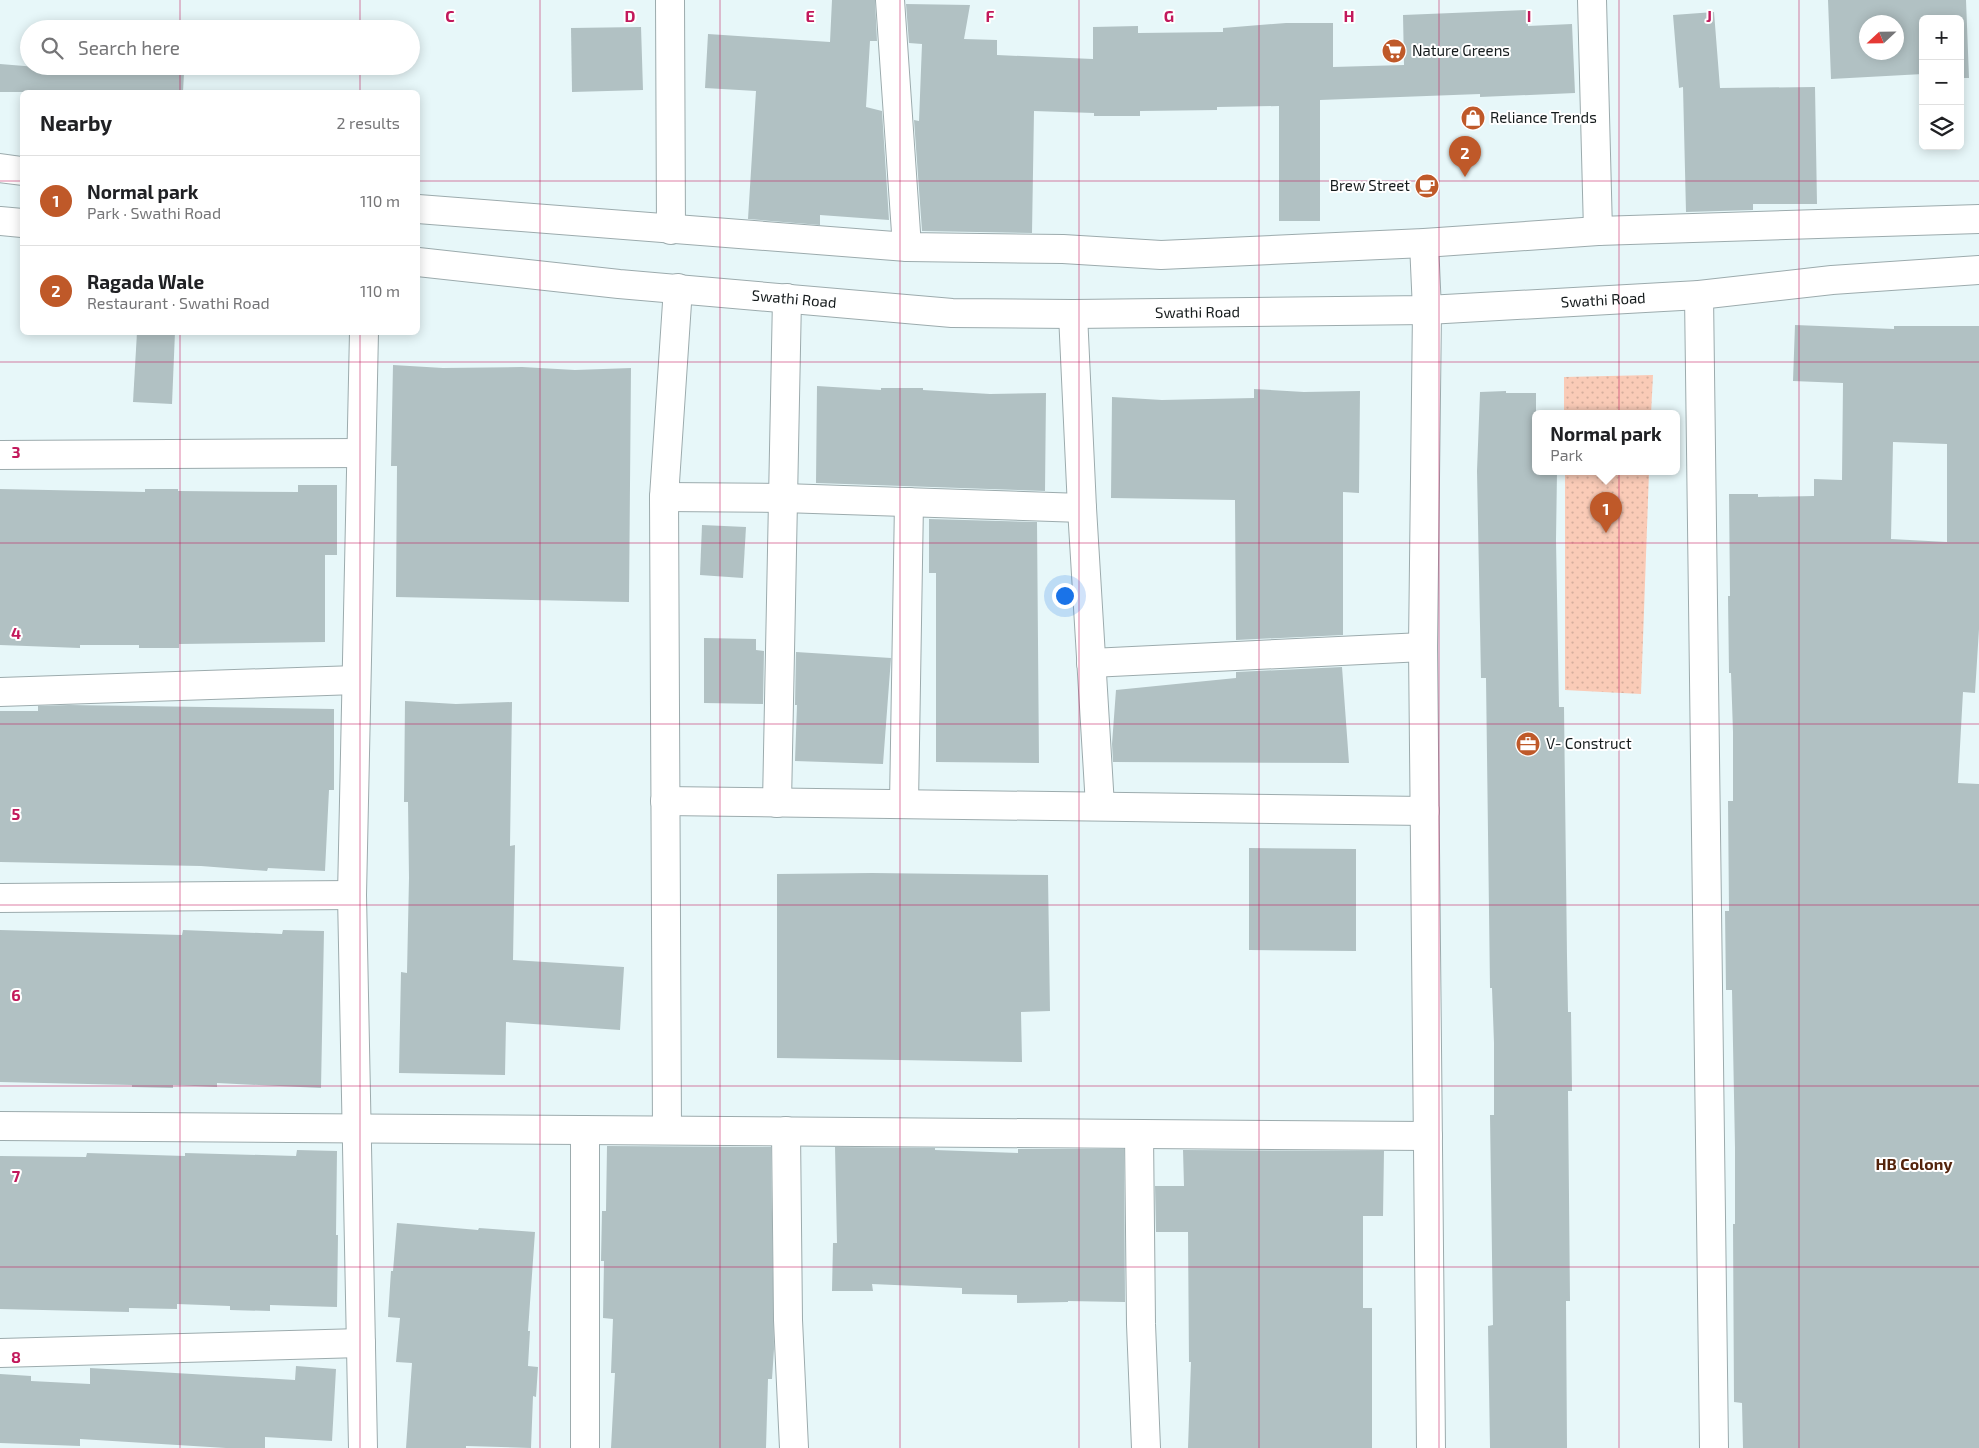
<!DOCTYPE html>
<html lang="en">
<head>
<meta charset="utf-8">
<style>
	:root { --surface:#fff; --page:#f6f6f6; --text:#202124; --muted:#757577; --line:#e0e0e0; --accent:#bf5929 }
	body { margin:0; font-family:"Exo 2",sans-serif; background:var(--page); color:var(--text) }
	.controls { position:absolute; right:15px; top:15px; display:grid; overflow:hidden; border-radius:8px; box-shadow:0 2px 12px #0003 }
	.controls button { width:45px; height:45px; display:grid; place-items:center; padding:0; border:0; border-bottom:1px solid var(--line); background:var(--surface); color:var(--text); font:25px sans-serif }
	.compass { position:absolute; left:1859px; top:15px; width:45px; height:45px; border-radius:50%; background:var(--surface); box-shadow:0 2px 12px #0003; rotate:248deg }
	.you { position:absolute; left:1064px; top:595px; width:18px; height:18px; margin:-12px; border:4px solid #fff; border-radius:50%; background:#1a73e8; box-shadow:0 0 0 8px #1a73e833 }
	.badge { display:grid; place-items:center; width:32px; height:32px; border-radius:50%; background:var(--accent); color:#fff; font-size:16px; font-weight:700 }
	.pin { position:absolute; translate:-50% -41px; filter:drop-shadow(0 1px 2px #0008) }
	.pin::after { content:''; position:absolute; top:26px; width:18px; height:15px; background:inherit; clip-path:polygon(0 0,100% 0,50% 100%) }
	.popup { position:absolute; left:1532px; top:410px; width:148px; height:65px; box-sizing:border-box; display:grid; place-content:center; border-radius:8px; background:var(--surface); filter:drop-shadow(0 1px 4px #0005); font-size:16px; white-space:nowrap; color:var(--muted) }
	.popup b { font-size:19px; color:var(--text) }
	.popup::after { content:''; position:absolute; left:50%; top:100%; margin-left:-10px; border:10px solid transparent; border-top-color:var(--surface) }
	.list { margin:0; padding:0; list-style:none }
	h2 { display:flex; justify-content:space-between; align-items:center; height:65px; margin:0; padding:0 20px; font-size:21px }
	h2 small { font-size:16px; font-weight:400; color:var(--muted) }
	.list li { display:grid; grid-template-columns:32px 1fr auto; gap:15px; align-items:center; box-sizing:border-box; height:90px; padding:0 20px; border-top:1px solid var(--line) }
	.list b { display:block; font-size:19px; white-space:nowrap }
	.list p { margin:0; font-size:16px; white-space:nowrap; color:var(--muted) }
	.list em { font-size:16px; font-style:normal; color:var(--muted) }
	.icon { flex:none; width:28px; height:28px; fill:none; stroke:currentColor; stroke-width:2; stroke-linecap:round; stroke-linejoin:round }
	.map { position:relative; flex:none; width:1979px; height:1448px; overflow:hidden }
	.search { position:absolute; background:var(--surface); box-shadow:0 2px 12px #0003; left:20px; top:20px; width:400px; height:55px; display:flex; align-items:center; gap:12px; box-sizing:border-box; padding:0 18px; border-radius:28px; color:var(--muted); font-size:19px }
	.panel { position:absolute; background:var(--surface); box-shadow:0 2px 12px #0003; left:20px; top:90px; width:400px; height:245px; border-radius:8px }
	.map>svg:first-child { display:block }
</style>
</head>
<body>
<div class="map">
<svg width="1979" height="1448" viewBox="0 0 1979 1448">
	<defs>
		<pattern id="park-dots" width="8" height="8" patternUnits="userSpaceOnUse" patternTransform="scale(1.25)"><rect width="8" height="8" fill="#facbb7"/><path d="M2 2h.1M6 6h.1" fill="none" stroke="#d5ae9d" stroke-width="1.8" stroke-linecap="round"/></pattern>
	</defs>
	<rect width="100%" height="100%" fill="#e7f7f9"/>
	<g fill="url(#park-dots)">
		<path d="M1653,375L1651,414H1564V377Z"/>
		<path d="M1565,472H1649L1641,694L1565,690Z"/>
	</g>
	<g fill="#b1c1c3" fill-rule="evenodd">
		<path d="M832,0H875L877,41H870L866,107L882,111L889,220L820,215V225L748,219L756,91L705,88L708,34L830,42Z"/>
		<path d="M1828,0H1966L1969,78H1960V19H1923V74L1831,79ZM1866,22H1896V52H1866Z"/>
		<path d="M906,4L970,5L964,39L997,40V55L1093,59V27L1138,26V33L1223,32V28L1286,23H1333V67L1404,65L1403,15L1528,10V26L1572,24L1575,93L1480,97V94L1320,100V221H1279V106L1217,107V110L1140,111V116H1094V113L1034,111L1032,233L922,231L914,120L919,121L922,44L909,43Z"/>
		<path d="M1714,12L1720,88L1815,87L1817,204H1753V210L1686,212L1683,87L1679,88L1673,15Z"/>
		<path d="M641,27L643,90L572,92L571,28Z"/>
		<path d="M0,64L61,69V66H116L184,73L183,92H0Z"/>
		<path d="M1795,325L1894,329V326H1979V629L1975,693L1963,692L1958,783L1979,784V1448H1743L1742,1403L1734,1402L1733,1224H1735V1148L1733,1044L1732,990H1726L1725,911H1729L1728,801H1733V732L1731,673H1729L1728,596H1730L1729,494H1758V497L1814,496V479L1842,480L1843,383L1793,381ZM1893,442L1947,444V542L1891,539Z"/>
		<path d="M137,332H175L172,404L133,402Z"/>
		<path d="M393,365L443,368L522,367L575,370L631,368L629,602L396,597L397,466H391Z"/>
		<path d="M817,386L881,390V388H923V390L990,394L1046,393L1045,491L816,483Z"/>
		<path d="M1254,389L1304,392L1360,391L1359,493L1343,492V635L1236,640L1235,500L1111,498L1112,397L1162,400L1254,398Z"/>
		<path d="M1506,391V393H1536V472H1557L1556,540L1559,707H1564L1567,956L1568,1012H1571L1572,1091H1568L1570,1301H1566L1567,1448H1490L1488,1326L1493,1325L1490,1115H1494V1043L1492,988H1490L1486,678H1481L1477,471L1480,392Z"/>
		<path d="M298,485H337V555H325V642L179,644V648H139V645H80V648L0,645V489L145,492V489H178V491L298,492Z"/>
		<path d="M929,519L1037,522L1039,763L936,762V573H929Z"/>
		<path d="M702,525L746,527L743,578L700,575Z"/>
		<path d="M704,638L756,639V650L764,651L763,704L704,703Z"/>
		<path d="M796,652L891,658L883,764L795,761L797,705H795Z"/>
		<path d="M1342,667L1349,763L1113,762L1112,744L1116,690L1236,678V672Z"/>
		<path d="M405,701L456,704L512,702L510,846L515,845L513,960L624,967L620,1030L506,1022L505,1075L399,1073L401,972L407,973L409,878L408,802H404Z"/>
		<path d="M69,705L334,709V790H329L325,871L268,868L267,871L201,866L0,862V711H38V706Z"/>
		<path d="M1249,848L1356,849V951L1249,950Z"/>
		<path d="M872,873L1048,875L1050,1011L1021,1012L1022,1062L777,1058V874Z"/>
		<path d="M0,930L182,935L183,930L282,934L283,930L324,931L321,1088L217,1083V1087L173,1085V1088L132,1087V1085L0,1082Z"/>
		<path d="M607,1146L771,1147L774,1349L772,1379H768L766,1448H611L615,1373H611L613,1319L603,1318L604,1261H601L602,1211H606Z"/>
		<path d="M835,1147L935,1148V1150L1018,1153V1149H1124L1125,1302L1068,1301V1302L1017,1303V1295L962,1294V1288L872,1284L873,1291H832L833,1243H837Z"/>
		<path d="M297,1150L337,1151L336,1235H338L337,1307L270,1305V1311L230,1310V1306L177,1304V1309L129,1308V1312L0,1309V1156L86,1157L87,1153L185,1156V1153L296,1156Z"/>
		<path d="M1183,1150L1384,1151L1383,1216H1363V1308H1372V1448H1188L1191,1362H1189L1188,1232H1156L1155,1186H1184Z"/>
		<path d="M397,1223L478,1230L479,1228L535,1232L528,1331H530L528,1366L538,1367L536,1397L533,1396L531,1448L466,1446V1448H406L412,1363L396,1362L400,1318L388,1317L391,1271H393Z"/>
		<path d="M296,1366L336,1369L332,1441L265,1437V1448H226L80,1439V1446L0,1443V1374L31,1376V1381L90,1384V1368L295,1380Z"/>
	</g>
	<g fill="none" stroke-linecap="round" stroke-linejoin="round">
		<defs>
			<g id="minor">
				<path d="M670,0L671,230"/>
				<path d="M890,0L907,247"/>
				<path d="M1592,0L1598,231"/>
				<path d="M0,168L22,171"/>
				<path d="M418,209L907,247L1063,249L1161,255L1424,243L1598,231L1979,219"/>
				<path d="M0,221L22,223"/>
				<path d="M1424,243L1427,310L1423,647L1431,1448"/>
				<path id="s1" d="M418,262L619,284L952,313L1073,314L1427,310L1699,295L1832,280L1979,270"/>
				<path d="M1699,295L1714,1448"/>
				<path d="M1073,314L1082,508L1100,806"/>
				<path d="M0,455L361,453"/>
				<path d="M664,497L783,498L1082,508"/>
				<path d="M1091,663L1423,647"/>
				<path d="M0,692L356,680"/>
				<path d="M665,801L1425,811"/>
				<path d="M777,803L787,298"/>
				<path d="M904,804L909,502"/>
				<path d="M0,898L352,895"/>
				<path d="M0,1126L1428,1136"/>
				<path d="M667,1130L664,497L678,288"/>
				<path d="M786,1131L788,1320L794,1448"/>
				<path d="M1139,1134L1141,1324L1146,1448"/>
				<path d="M0,1353L361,1343"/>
				<path d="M363,1448L352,895L364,332"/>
				<path d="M585,1448V1130"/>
			</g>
		</defs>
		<use href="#minor" stroke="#9cabad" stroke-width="30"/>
		<use href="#minor" stroke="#fff" stroke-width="28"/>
	</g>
	<path fill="none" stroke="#c2185b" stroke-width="1" stroke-opacity="0.55" d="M180,0V29M360,0V29M540,0V1448M720,0V1448M900,0V1448M1079,0V1448M1259,0V1448M1439,0V1448M1619,0V1448M1799,0V1448M180,66V92M360,66V92M0,181H22M418,181H1979M180,332V1448M360,332V1448M0,362H1979M0,543H1979M0,724H1979M0,905H1979M0,1086H1979M0,1267H1979"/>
	<defs>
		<symbol id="supermarket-disc" viewBox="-11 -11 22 22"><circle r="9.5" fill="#bf5929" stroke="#fff"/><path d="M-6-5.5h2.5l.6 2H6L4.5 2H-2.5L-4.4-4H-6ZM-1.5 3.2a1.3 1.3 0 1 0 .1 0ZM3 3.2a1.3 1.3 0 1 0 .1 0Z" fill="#fff"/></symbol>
		<symbol id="shop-disc" viewBox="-11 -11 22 22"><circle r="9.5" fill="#bf5929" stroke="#fff"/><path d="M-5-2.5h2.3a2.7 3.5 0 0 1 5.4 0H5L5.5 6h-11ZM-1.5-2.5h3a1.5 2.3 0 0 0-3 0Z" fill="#fff"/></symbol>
		<symbol id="cafe-disc" viewBox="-11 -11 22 22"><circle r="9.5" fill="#bf5929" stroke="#fff"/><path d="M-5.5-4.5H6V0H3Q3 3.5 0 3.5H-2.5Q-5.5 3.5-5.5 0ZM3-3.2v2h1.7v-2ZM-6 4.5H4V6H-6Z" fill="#fff"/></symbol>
		<symbol id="office-disc" viewBox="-11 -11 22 22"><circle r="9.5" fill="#bf5929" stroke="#fff"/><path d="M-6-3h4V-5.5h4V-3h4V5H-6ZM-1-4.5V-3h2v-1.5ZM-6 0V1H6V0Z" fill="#fff"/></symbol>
	</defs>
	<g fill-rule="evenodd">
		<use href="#supermarket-disc" x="1380" y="37" width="28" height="28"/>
		<use href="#shop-disc" x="1459" y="104" width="28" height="28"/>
		<use href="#cafe-disc" x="1413" y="172" width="28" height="28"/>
		<use href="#office-disc" x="1514" y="730" width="28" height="28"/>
	</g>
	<g text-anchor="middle" stroke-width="4" stroke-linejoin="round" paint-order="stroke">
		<g font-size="15" fill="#151b1c" stroke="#fff" text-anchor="start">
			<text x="1412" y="56">Nature Greens</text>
			<text x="1490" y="123">Reliance Trends</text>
			<text x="1410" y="191" text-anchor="end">Brew Street</text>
			<text x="1546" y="749">V- Construct</text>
		</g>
		<g font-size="15" fill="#151b1c" stroke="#fff">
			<text dy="5" stroke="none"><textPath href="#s1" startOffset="378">Swathi Road</textPath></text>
			<text dy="5" stroke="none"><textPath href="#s1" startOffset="1188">Swathi Road</textPath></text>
			<text dy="5" stroke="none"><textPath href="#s1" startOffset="782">Swathi Road</textPath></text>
		</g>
		<g font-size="16" font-weight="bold" fill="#53230b" stroke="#fff">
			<text x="1914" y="1170">HB Colony</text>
		</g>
	</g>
	<g font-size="16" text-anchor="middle" font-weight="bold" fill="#c2185b" stroke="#fff" stroke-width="4" stroke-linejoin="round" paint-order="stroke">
		<text x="450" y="22">C</text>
		<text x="630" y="22">D</text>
		<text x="810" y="22">E</text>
		<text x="990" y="22">F</text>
		<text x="1169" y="22">G</text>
		<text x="1349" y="22">H</text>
		<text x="1529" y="22">I</text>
		<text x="1709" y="22">J</text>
		<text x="16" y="458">3</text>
		<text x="16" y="639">4</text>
		<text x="16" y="820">5</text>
		<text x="16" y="1001">6</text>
		<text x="16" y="1182">7</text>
		<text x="16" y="1363">8</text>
	</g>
</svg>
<div class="controls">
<button>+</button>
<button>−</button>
<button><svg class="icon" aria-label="layers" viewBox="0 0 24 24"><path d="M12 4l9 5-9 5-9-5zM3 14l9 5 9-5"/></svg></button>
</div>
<svg class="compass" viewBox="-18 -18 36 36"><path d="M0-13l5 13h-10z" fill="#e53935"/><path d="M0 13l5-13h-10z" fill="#757577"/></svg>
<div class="you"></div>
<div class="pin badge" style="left:1606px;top:533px">1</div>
<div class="popup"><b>Normal park</b>Park</div>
<div class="pin badge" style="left:1465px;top:177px">2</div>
<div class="search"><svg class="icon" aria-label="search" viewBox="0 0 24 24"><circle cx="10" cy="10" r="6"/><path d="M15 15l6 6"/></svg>Search here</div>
<section class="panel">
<h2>Nearby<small>2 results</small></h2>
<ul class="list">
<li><span class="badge">1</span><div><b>Normal park</b><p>Park · Swathi Road</p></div><em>110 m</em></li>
<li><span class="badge">2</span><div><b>Ragada Wale</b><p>Restaurant · Swathi Road</p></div><em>110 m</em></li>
</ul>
</section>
</div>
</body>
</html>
